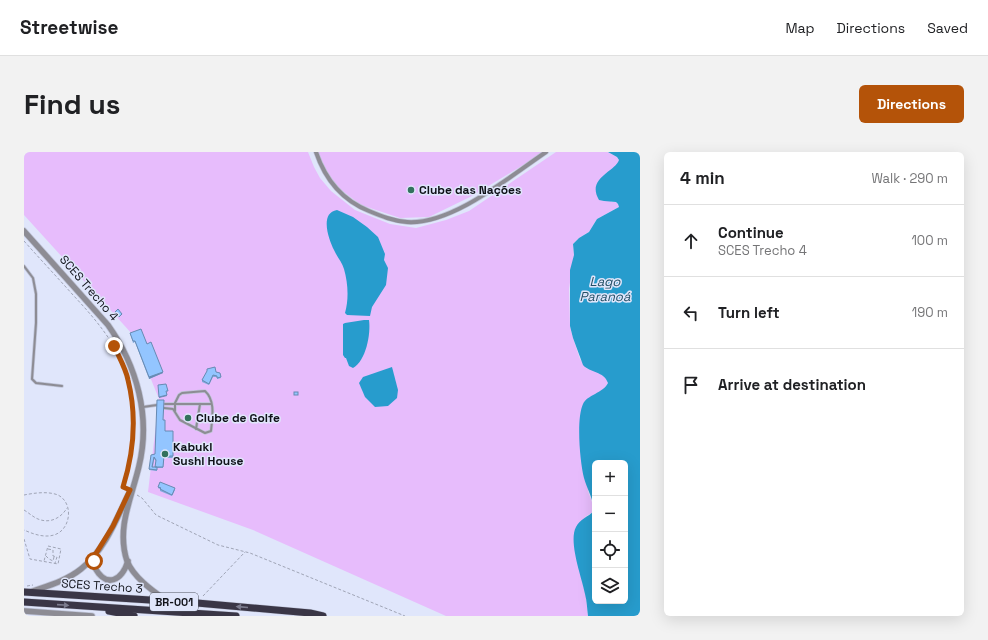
<!DOCTYPE html>
<html lang="en">
<head>
<meta charset="utf-8">
<style>
	:root { --surface:#fff; --page:#f2f2f2; --text:#202124; --muted:#757577; --line:#e0e0e0; --accent:#b45309 }
	body { margin:0; font-family:"Space Grotesk",sans-serif; background:var(--page); color:var(--text) }
	.controls { position:absolute; right:12px; bottom:12px; display:grid; overflow:hidden; border-radius:6px; box-shadow:0 4px 16px #0002 }
	.controls button { width:36px; height:36px; display:grid; place-items:center; padding:0; border:0; border-bottom:1px solid var(--line); background:var(--surface); color:var(--text); font:20px sans-serif }
	.stop { position:absolute; width:12px; height:12px; margin:-9px; border:3px solid #b45309; border-radius:50%; background:#fff }
	.stop.end { background:#b45309; border-color:#fff; box-shadow:0 1px 4px #0008 }
	.list { margin:0; padding:0; list-style:none }
	h2 { display:flex; justify-content:space-between; align-items:center; height:52px; margin:0; padding:0 16px; font-size:17px }
	h2 small { font-size:13px; font-weight:400; color:var(--muted) }
	.list li { display:grid; grid-template-columns:26px 1fr auto; gap:12px; align-items:center; box-sizing:border-box; height:72px; padding:0 16px; border-top:1px solid var(--line) }
	.list b { display:block; font-size:15px; white-space:nowrap }
	.list p { margin:0; font-size:13px; white-space:nowrap; color:var(--muted) }
	.list em { font-size:13px; font-style:normal; color:var(--muted) }
	.icon { flex:none; width:22px; height:22px; fill:none; stroke:currentColor; stroke-width:2; stroke-linecap:round; stroke-linejoin:round }
	.map { position:relative; flex:none; width:616px; height:464px; overflow:hidden; border-radius:6px }
	header { display:flex; align-items:center; gap:24px; box-sizing:border-box; height:56px; padding:0 20px; background:var(--surface); border-bottom:1px solid var(--line) }
	header strong { font-size:19px }
	nav { display:flex; gap:22px; margin-inline-start:auto; font-size:14px }
	.intro { display:flex; align-items:center; justify-content:space-between; box-sizing:border-box; height:96px; padding:0 24px }
	h1 { margin:0; font-size:28px }
	.button { padding:10px 18px; border-radius:6px; background:var(--accent); color:#fff; font-size:14px; font-weight:700 }
	main { display:flex; gap:24px; padding:0 24px }
	aside { flex:1; background:var(--surface); border-radius:6px; box-shadow:0 4px 16px #0002 }
	.map>svg:first-child { display:block }
</style>
</head>
<body>
<header>
<strong>Streetwise</strong>
<nav><a>Map</a><a>Directions</a><a>Saved</a></nav>
</header>
<div class="intro"><h1>Find us</h1><a class="button">Directions</a></div>
<main>
<div class="map">
<svg width="616" height="464" viewBox="0 0 616 464">
	<rect width="100%" height="100%" fill="#e0e6fb"/>
	<g fill="#e7bcfc">
		<path d="M0,0H284L290,15L296,26L307,39L331,58L366,72L392,76L422,68L445,59L532,0H584L593,5L595,8L587,50H592L594,52L595,55L573,67L565,80L555,86L549,92L550,103L545,137L546,174L549,186L556,207L564,217L571,218L582,226L584,231C579,241 566,243 559,252L564,339L570,356L569,360L561,365L559,433L562,444L564,464H422L229,378L124,340L135,247L109,183L0,63Z"/>
		<path d="M293,0H521L446,45L405,65L376,66L337,53L308,31Z"/>
	</g>
	<g fill="#279ccd" fill-rule="evenodd">
		<path d="M584,0H616V464H564C563,457 563,449 561,442C558,426 544,390 552,375C556,367 564,365 570,359C570,348 563,337 560,326C556,310 552,267 559,252C563,243 579,241 584,231C580,219 566,221 559,213L549,186L546,174V118L550,103L549,92L555,86L565,80L573,67L595,55L594,52L592,50L580,49L575,48C562,26 591,20 595,8L593,5ZM571,311H601V449H571Z"/>
		<path d="M313,58L329,65L343,75L354,85L361,102L360,108L364,116L362,133L348,155L346,164L323,163L321,161C325,147 324,131 320,117C318,110 313,105 310,98C305,88 295,61 313,58Z"/>
		<path d="M340,168H345C347,182 342,209 329,216L325,214L322,206H321L319,203V172L321,171Z"/>
		<path d="M368,215L374,238L373,246L364,254L351,255L341,245L335,231L339,225Z"/>
	</g>
	<g fill="none" stroke-linecap="round" stroke-linejoin="round">
		<defs>
			<g id="service">
				<path d="M0,114L9,126L12,142V171L8,227L12,231L38,234"/>
				<path d="M141,252H187"/>
				<path d="M119,255L133,253"/>
				<path d="M140,256L149,257L156,268L181,281L187,279C188,267 192,249 181,239L158,241L155,243L151,251V259"/>
				<path d="M172,277L176,252"/>
			</g>
			<path id="minor" d="M292,0C301,27 318,48 345,59C357,64 369,69 383,70C428,73 485,25 522,0"/>
			<g id="tertiary">
				<path d="M0,79L84,173C113,214 127,265 115,314C108,345 92,376 103,409C110,426 129,439 143,449"/>
				<path d="M71,403V416C83,437 98,428 104,409"/>
				<path d="M6,440C23,434 42,429 57,417C81,398 93,366 106,339"/>
				<path d="M0,459L68,464"/>
			</g>
			<g id="trunk">
				<path d="M0,440L173,451L286,461L299,464"/>
				<path d="M0,450L212,464"/>
				<path d="M85,459L110,464"/>
			</g>
		</defs>
		<use href="#service" stroke="#bfc4d7" stroke-width="3.5"/>
		<use href="#minor" stroke="#bfc4d7" stroke-width="5.5"/>
		<use href="#tertiary" stroke="#bfc4d7" stroke-width="7"/>
		<use href="#trunk" stroke="#bfc4d7" stroke-width="8"/>
		<g stroke="#9fa4b5" stroke-width="1" stroke-dasharray="3 2" stroke-linecap="butt">
			<path d="M0,89C16,107 33,125 49,143C64,159 78,175 89,193C114,236 114,289 99,335L102,336"/>
			<path d="M0,343C10,341 24,339 34,343C50,351 47,378 30,383C20,386 9,382 0,378"/>
			<path d="M113,343L118,346L132,363L194,393L226,401L381,464"/>
			<path d="M0,358C5,361 9,365 14,367C26,372 37,366 43,356"/>
			<path d="M0,387L6,407L34,412L37,397L24,394L20,409"/>
			<path d="M24,397L29,398V404L33,405L31,411"/>
			<path d="M22,404L25,407L29,409L30,405"/>
			<path d="M3,434L9,433"/>
			<path d="M179,444L221,400"/>
		</g>
		<use href="#service" stroke="#8d8c94" stroke-width="2"/>
		<use href="#minor" stroke="#8d8c94" stroke-width="4"/>
		<use href="#tertiary" stroke="#8d8c94" stroke-width="5.5"/>
		<use href="#trunk" stroke="#3a3646" stroke-width="7"/>
	</g>
	<g fill="#7ea9db" fill-rule="evenodd">
		<path d="M106,181L123,192L139,221L125,227L111,190L109,191Z"/>
		<path d="M183,220H192L197,226L193,227V225H189L185,233L178,230V228Z"/>
		<path d="M141,279H149V306H140L139,316H133V319L125,318V317ZM130,307L132,309L131,315H129Z"/>
		<path d="M134,335L151,338L148,344L136,339V337L134,336Z"/>
	</g>
	<g fill="#678ab2">
		<path d="M139,220V221L125,227V225Z"/>
		<path d="M143,243V244L135,246V245Z"/>
	</g>
	<g fill="#93c5ff" stroke="#678ab2">
		<path d="M94,157L98,162L95,165L91,160Z"/>
		<path d="M117,177L123,192L127,190L139,220L125,225L111,189H109L106,181Z"/>
		<path d="M191,215L192,220L196,221L197,225L193,226V224L189,223L185,232L178,228L183,219V217Z"/>
		<path d="M142,232L144,239H142L143,243L135,245L134,233Z"/>
		<rect x="270" y="240" width="4" height="3"/>
		<path d="M133,248H140L139,268H141V279H149V304H140L139,315H131L132,308L130,305L128,315H133V318L125,317L127,303L131,302Z"/>
		<path d="M136,330L151,336L148,343L136,337L137,336L134,335Z"/>
	</g>
	<defs><path id="oneway-solid" d="M-6-.8H1V-3.2L6.5 0L1 3.2V.8H-6Z"/></defs>
	<g fill="#7c7c8e">
		<use href="#oneway-solid" transform="translate(39 453) rotate(4)"/>
		<use href="#oneway-solid" transform="translate(218 455) rotate(-175)"/>
	</g>
	<g fill="none" stroke-linecap="round" stroke-linejoin="round">
		<path stroke="#b45309" stroke-width="5" d="M70,409L71,403L89,374L106,338L99,335C110,300 113,264 104,228C102,217 95,205 90,194"/>
	</g>
	<g fill="#33715d" stroke="#e0e6fb" stroke-width="1.5">
		<circle cx="387" cy="38" r="4"/>
		<circle cx="164" cy="266" r="4"/>
		<circle cx="141" cy="302" r="4"/>
	</g>
	<g text-anchor="middle" stroke-width="3" stroke-linejoin="round" paint-order="stroke">
		<rect fill="#e0e6fb" stroke="#4e525d" stroke-width="1" x="126" y="441" width="48" height="18" rx="3"/>
		<g font-size="11" font-weight="bold" fill="#101219">
			<text x="150" y="454">BR-001</text>
		</g>
		<g font-size="12" font-weight="bold" fill="#101219" stroke="#e0e6fb" text-anchor="start">
			<text x="395" y="42">Clube das Nações</text>
			<text x="172" y="270">Clube de Golfe</text>
			<text x="149" y="299">Kabuki<tspan x="149" dy="14">Sushi House</tspan></text>
		</g>
		<g font-size="12" fill="#101219" stroke="#e0e6fb">
			<text transform="translate(65 136) rotate(49)" y="4">SCES Trecho 4</text>
			<text transform="translate(78 434) rotate(4)" y="4">SCES Trecho 3</text>
		</g>
		<g font-size="13" font-style="italic" fill="#245066" stroke="#e0e6fb">
			<text x="581" y="134">Lago<tspan x="581" dy="15">Paranoá</tspan></text>
		</g>
	</g>
</svg>
<div class="controls">
<button>+</button>
<button>−</button>
<button><svg class="icon" aria-label="locate" viewBox="0 0 24 24"><circle cx="12" cy="12" r="6"/><path d="M12 2v4M12 18v4M2 12h4M18 12h4"/></svg></button>
<button><svg class="icon" aria-label="layers" viewBox="0 0 24 24"><path d="M12 4l9 5-9 5-9-5zM3 14l9 5 9-5"/></svg></button>
</div>
<div class="stop" style="left:70px;top:409px"></div>
<div class="stop end" style="left:90px;top:194px"></div>
</div>
<aside>
<h2>4 min<small>Walk · 290 m</small></h2>
<ul class="list">
<li><svg class="icon" aria-label="ahead" viewBox="0 0 24 24"><path d="M12 20V5M6 11l6-6 6 6"/></svg><div><b>Continue</b><p>SCES Trecho 4</p></div><em>100 m</em></li>
<li><svg class="icon" aria-label="left" viewBox="0 0 24 24"><path d="M17 20v-9H6M10 6l-5 5 5 5"/></svg><div><b>Turn left</b></div><em>190 m</em></li>
<li><svg class="icon" aria-label="arrive" viewBox="0 0 24 24"><path d="M6 21V4h12l-3 4 3 4H6"/></svg><div><b>Arrive at destination</b></div></li>
</ul>
</aside>
</main>
</body>
</html>
